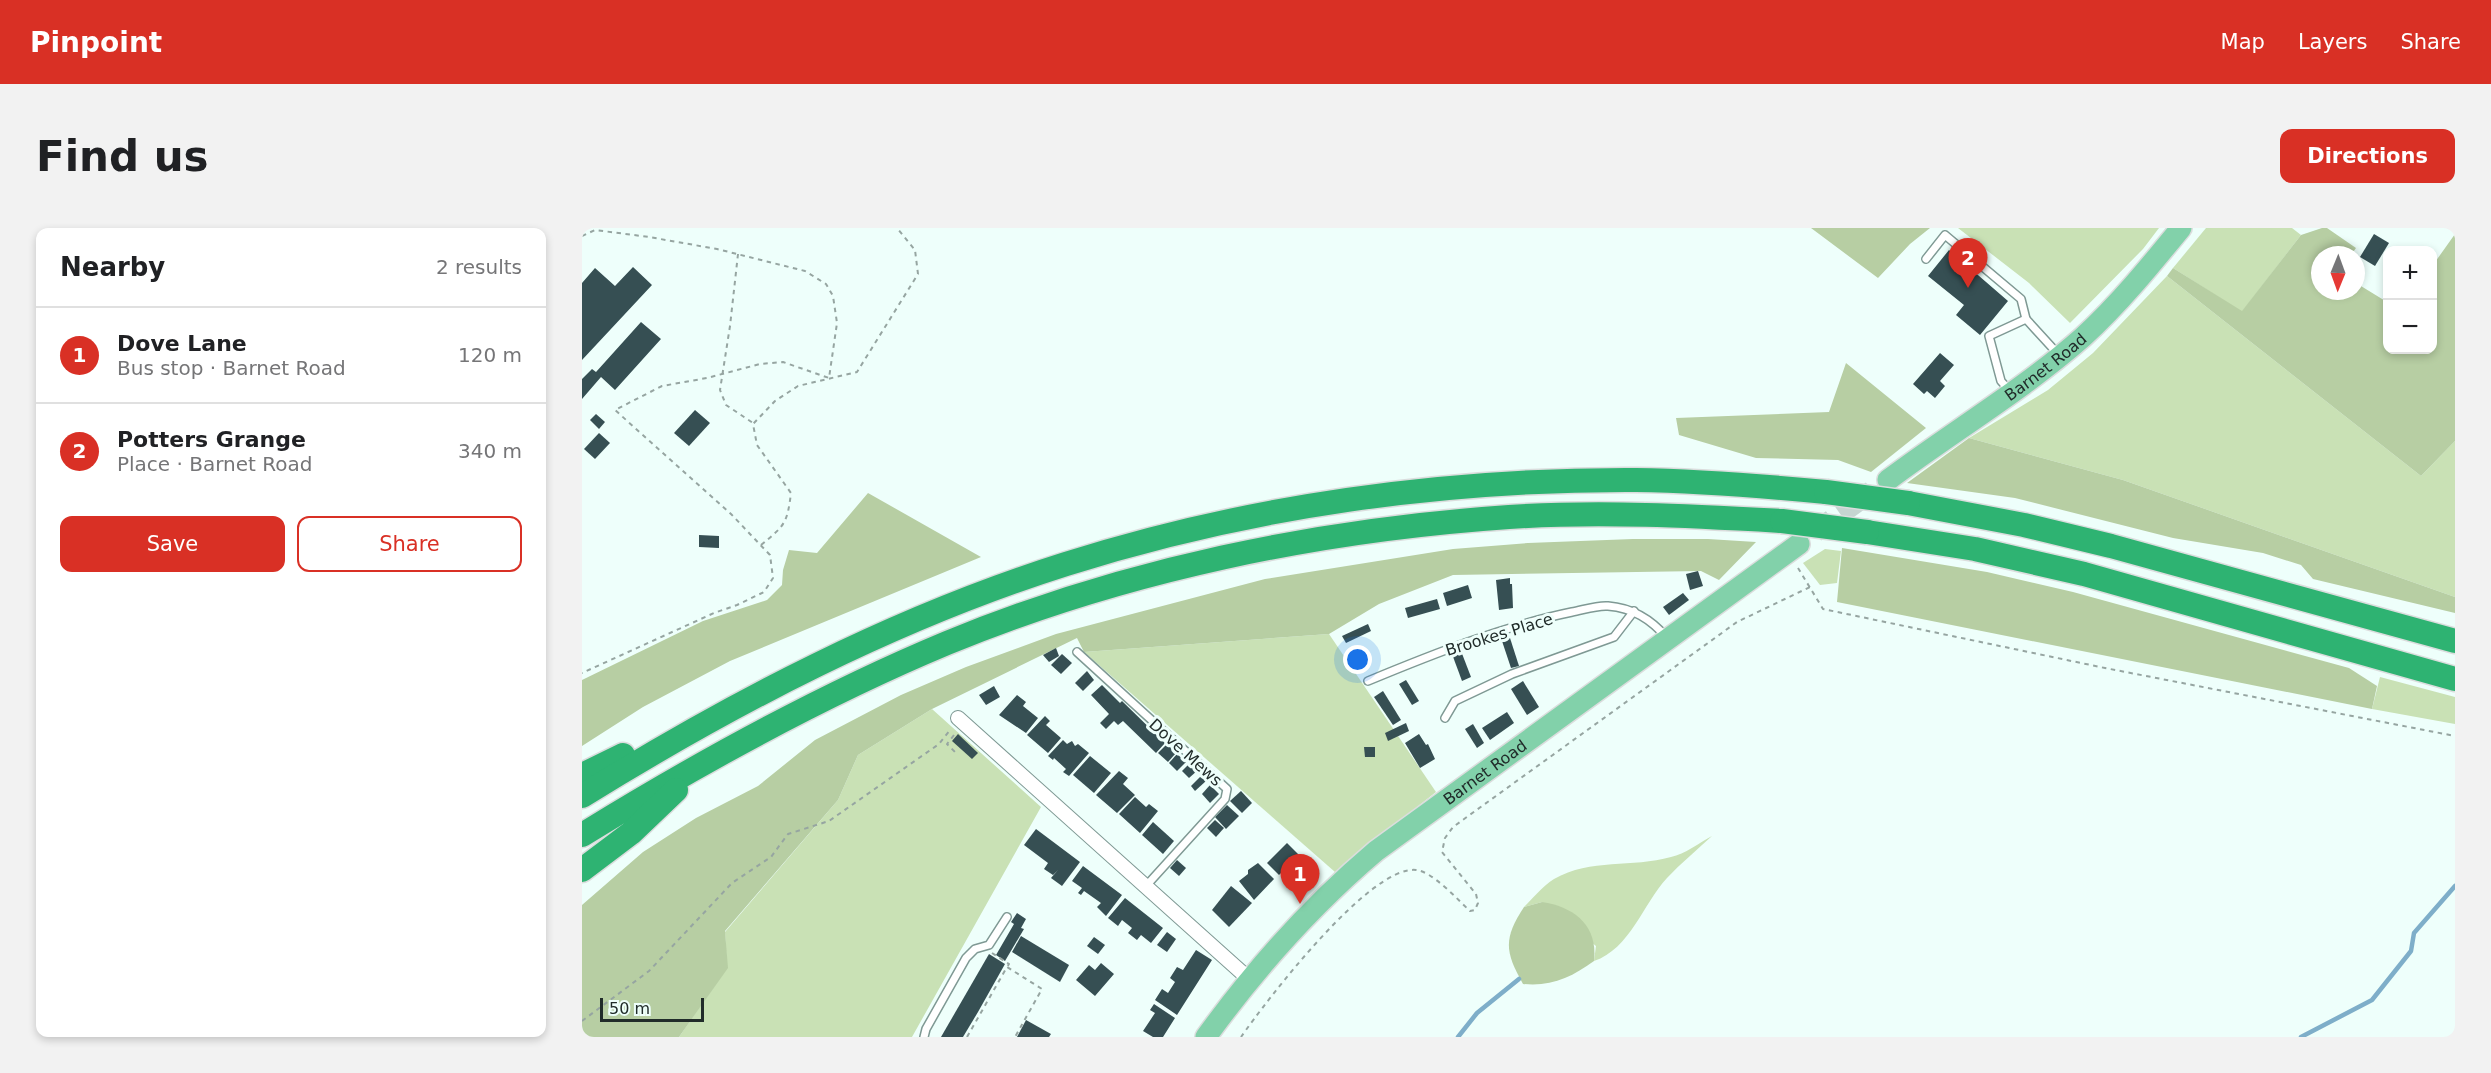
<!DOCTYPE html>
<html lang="en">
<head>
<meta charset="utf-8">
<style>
	:root { --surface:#fff; --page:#f2f2f2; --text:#202124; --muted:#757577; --line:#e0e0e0; --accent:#d93025 }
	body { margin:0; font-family:"DejaVu Sans",sans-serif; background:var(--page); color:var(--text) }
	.controls { position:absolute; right:18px; top:18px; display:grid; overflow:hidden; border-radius:12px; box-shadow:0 3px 9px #0003 }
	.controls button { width:54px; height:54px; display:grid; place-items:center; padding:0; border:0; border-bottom:2px solid var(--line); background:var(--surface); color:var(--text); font:30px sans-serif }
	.compass { position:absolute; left:1729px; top:18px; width:54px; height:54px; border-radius:50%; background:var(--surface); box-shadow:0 3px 9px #0003; rotate:181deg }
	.scale { position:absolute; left:18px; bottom:15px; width:104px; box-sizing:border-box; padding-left:6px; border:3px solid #212c2a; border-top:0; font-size:16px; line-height:21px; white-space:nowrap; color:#212c2a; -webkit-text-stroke:4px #eefffb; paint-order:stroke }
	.you { position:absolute; left:776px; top:432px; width:21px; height:21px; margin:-15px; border:4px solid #fff; border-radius:50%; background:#1a73e8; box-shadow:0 0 0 9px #1a73e833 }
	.badge { display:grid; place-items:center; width:39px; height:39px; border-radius:50%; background:var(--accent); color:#fff; font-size:20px; font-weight:700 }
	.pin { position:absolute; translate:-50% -50px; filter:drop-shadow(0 2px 3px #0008) }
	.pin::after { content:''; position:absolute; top:32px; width:21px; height:18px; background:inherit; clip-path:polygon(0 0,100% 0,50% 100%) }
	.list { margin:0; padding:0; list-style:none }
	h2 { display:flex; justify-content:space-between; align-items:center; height:78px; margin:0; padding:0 24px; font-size:26px }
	h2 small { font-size:20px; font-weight:400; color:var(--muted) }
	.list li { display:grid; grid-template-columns:39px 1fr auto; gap:18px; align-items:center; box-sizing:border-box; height:96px; padding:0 24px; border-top:2px solid var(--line) }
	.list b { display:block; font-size:22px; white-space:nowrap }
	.list p { margin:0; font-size:20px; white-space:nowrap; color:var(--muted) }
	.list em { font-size:20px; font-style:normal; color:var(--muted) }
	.actions { display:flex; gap:12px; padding:18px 24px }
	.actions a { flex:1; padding:14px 0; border:2px solid var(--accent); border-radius:12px; text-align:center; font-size:21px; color:var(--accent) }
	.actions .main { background:var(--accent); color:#fff }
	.map { position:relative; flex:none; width:1873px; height:809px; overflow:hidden; border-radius:12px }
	header { display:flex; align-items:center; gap:36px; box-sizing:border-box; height:84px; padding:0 30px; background:var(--accent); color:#fff }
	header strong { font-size:28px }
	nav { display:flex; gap:33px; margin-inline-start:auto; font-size:21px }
	.intro { display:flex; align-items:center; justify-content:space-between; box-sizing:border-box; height:144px; padding:0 36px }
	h1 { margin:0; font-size:42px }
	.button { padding:15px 27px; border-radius:12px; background:var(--accent); color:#fff; font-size:21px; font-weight:700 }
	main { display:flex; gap:36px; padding:0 36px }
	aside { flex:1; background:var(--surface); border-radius:12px; box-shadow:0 3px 9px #0003 }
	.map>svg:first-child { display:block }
</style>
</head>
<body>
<header>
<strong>Pinpoint</strong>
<nav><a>Map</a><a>Layers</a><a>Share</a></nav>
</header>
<div class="intro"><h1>Find us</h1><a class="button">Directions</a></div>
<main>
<aside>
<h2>Nearby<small>2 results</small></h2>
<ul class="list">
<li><span class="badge">1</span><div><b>Dove Lane</b><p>Bus stop · Barnet Road</p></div><em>120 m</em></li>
<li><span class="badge">2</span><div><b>Potters Grange</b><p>Place · Barnet Road</p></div><em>340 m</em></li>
</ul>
<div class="actions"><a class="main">Save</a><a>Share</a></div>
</aside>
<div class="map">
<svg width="1873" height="809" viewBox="0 0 1873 809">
	<rect width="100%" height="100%" fill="#eefffb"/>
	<g fill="#c9e1b5">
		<path d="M1376,0H1577L1561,21L1488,95L1447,55Z"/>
		<path d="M1624,0H1710L1719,7L1660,84L1591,40Z"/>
		<path d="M1585,48L1839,248L1873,213V369L1541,252L1387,210L1466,162L1511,125Z"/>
		<path d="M1243,321L1259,323L1255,355L1238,357L1221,335Z"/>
		<path d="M747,406L854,564L753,644L502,424Z"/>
		<path d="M1798,449L1873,469V496L1790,481Z"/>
		<path d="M350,481L459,579L330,809H97L145,740L143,704L256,572L276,527Z"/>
		<path d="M1130,608C1115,622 1099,635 1085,650C1061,676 1048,721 1012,733L1014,718L960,674L942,679C951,670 961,658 972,651C1009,630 1050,640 1089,629C1103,626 1117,615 1130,608Z"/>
	</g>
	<g fill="#b7cea3">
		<path d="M1229,0H1348L1328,16L1296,50Z"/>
		<path d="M1740,0H1745L1774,20L1769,27H1738V63H1774V55L1805,74L1806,122H1850L1851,37L1873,6V213L1839,248L1585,48L1591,40L1660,83L1719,7Z"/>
		<path d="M1264,135L1344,200L1289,244L1256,232L1174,230L1097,207L1094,190L1247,184Z"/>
		<path d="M1387,210L1541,252L1873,369V385L1731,351L1719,337L1681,325L1591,310L1433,270L1325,255Z"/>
		<path d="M286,265L399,329L148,433L61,479L0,518V452L121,393L185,372L200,357L201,342L207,322L235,325Z"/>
		<path d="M1051,311H1126L1174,314L1137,352L1119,343L871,347L797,376L747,406L502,424L495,410L350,481L276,527L256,572L143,703L146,740L97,809H0V677L61,624L114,590L176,558L233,512L319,467L384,439L474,406L683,351L871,321L946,315Z"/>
		<path d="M1260,320L1405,344L1491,364L1767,440L1795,458L1790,481L1255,374Z"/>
		<path d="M960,674C993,679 1016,698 1012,733C990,749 969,759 941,756C923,724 921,711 942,679Z"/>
	</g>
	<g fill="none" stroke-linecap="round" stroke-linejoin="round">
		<g stroke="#7eaec9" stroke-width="4.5">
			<path d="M876,809L895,785L937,751"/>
			<path d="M1719,809L1790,772L1829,723L1832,705L1873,658"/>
		</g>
	</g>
	<g fill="#364f53">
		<path d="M1792,6L1807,15L1793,38L1778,29Z"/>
		<path d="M1367,22L1426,73L1398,107L1374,87L1382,77L1346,48Z"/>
		<path d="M51,39L70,57L0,132V55L13,40L33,58Z"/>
		<path d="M59,94L79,111L33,162L19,149L0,171V151L10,141L14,144Z"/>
		<path d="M1358,125L1372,137L1358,153L1363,158L1353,170L1345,163L1342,166L1331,156Z"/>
		<path d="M113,182L128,195L107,218L92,205Z"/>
		<path d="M14,186L23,194L17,201L8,192Z"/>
		<path d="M17,205L28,215L13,231L2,221Z"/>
		<path d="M117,307L137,308V320L117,319Z"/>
		<path d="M1116,343L1121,358L1108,362L1104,346Z"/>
		<path d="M928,350V356H930L931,380L917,382L914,352Z"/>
		<path d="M886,357L890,370L865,378L861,365Z"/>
		<path d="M1101,365L1107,372L1087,387L1081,379Z"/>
		<path d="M855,371L858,381L826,390L823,380Z"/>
		<path d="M786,396L789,403L764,415L760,408Z"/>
		<path d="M928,410L937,438L929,440L920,413Z"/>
		<path d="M474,420L477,428L467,434L461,427Z"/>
		<path d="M879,423L889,449L880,453L870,426Z"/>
		<path d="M480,426L490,435L479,446L469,437Z"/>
		<path d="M505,443L512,452L501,463L493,455Z"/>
		<path d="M824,452L837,473L830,477L817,456Z"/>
		<path d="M941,453L957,479L945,487L929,461Z"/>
		<path d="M520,457L538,475L540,473L583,515L574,525L541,493L536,497L532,493L524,501L518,495L527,486L509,467Z"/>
		<path d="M412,458L418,469L404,477L397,467Z"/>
		<path d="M801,463L819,492L811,497L792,469Z"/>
		<path d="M435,467L444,474L441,478L456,490L444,505L417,487Z"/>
		<path d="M925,484L932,495L908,512L900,500Z"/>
		<path d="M463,488L468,493L464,497L479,510L466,525L445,507Z"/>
		<path d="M824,495L827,503L806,513L803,505Z"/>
		<path d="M891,496L902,515L895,520L883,501Z"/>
		<path d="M376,506L396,525L390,531L370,513Z"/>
		<path d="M837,506L844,517L846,516L853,531L838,540L823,515Z"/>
		<path d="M481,512L485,516L490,513L493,518L496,516L507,525L487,548L481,544L484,541L472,530L471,532L466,528Z"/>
		<path d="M585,516L594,525L586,534L576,525Z"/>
		<path d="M782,519H793V529H783Z"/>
		<path d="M595,526L604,534L595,543L587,535Z"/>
		<path d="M508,528L529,545L512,565L491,547Z"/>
		<path d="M608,535L616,542L607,550L600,543Z"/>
		<path d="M537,543L546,550L541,556L553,567L535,585L514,567Z"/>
		<path d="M619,548L624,553L613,563L609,558Z"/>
		<path d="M628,557L637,566L628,575L620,566Z"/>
		<path d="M659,563L670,575L660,585L648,573Z"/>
		<path d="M553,569L564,579L567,576L576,583L558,605L537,586Z"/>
		<path d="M645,577L657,588L644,601L633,589Z"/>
		<path d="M633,592L642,600L634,609L625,600Z"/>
		<path d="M571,594L592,613L581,626L560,607Z"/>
		<path d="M454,601L498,634L480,658L469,650L476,642L471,647L462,641L466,635L442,617Z"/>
		<path d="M705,615L717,627L697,647L685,635Z"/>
		<path d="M595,632L604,640L597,648L588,640Z"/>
		<path d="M676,635L692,651L672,672L657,653L666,646V642Z"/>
		<path d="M501,638L540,667L524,688L515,679L519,675L502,663L499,667L496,665L500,660L490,653Z"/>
		<path d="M649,658L670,675L647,699L630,682Z"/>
		<path d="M543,670L581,700L569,715L559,707L555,712L546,705L550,700L540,692L536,698L526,690Z"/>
		<path d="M435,685L444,691L439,700L442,701L423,733L414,727L432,696L429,694Z"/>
		<path d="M585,704L594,711L585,724L575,717Z"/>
		<path d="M439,708L487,737L478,754L430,724Z"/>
		<path d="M512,709L523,717L516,726L505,718Z"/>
		<path d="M614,722L630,732L595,787L573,772L580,761L586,765L593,754L588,750L595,739L601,742Z"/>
		<path d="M407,726L423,736L396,784L381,809H359Z"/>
		<path d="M519,735L532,746L513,768L494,752L507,737L513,742Z"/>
		<path d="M572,776L593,790L581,809H571L561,803L573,785L568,782Z"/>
		<path d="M444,792L469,806L467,809H435Z"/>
	</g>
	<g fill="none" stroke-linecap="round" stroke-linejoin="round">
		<path stroke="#c5d5d1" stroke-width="21" stroke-dasharray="21 10" stroke-linecap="butt" d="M1233,304L1290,263"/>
		<defs>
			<g id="lane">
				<path d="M1344,31L1363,7L1439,71L1444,91"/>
				<path d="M1427,162L1419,153L1407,108L1444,91L1476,126"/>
				<path d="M495,424L645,561L643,571L564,658"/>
				<path d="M786,453C851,426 922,398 990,384C1001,382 1015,377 1026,378C1051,380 1069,391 1085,410"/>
				<path d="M863,490L873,473L930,446L1032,409L1052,383"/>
				<path d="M342,809L344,801L384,730L393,721L407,717L425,689"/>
			</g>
			<path id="street" d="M376,490L667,751"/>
			<g id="primary">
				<path id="s1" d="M1306,252C1370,204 1441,162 1501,109C1537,76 1568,38 1599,0"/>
				<path id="s2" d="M624,809C674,740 729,678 794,623L1217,316"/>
			</g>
			<g id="highway">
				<path d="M1326,275L1442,297L1529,318L1873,413"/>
				<path d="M1285,304L1393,321L1502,346L1873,451"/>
				<path d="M0,547L41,527"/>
				<path d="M0,568C152,474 313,390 484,336C667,278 862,251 1054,252C1117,253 1181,258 1244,264"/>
				<path d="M0,607C117,535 238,468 365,415C542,342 736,302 927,289C1018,283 1109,288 1200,293"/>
				<path d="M0,642L49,605L94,562"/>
			</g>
		</defs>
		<use href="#lane" stroke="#7f9994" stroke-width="10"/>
		<use href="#street" stroke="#7f9994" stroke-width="16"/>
		<use href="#primary" stroke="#dbdddd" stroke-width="24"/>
		<use href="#highway" stroke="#dbdddd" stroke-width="27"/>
		<g stroke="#96a5a1" stroke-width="2" stroke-dasharray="4.5 4.5" stroke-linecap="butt">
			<path d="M0,8L13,2L67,9L135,21L223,43L244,56L251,68L255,95L247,150L201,134L178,136L125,150L80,158L33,182L149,286L188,327L191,350L182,364L155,377L132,385L0,445"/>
			<path d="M156,26L148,98L138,162L144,177L171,195"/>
			<path d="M179,317C203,297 205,296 209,265L175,217L171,196L193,173L216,158L275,144L336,46L333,22L315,0"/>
			<path d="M1216,340L1241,381L1523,440L1873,508"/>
			<path d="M372,507L365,516L374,525"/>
			<path d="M410,725L427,736L425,739"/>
			<path d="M0,793L67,743L150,655L189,629L206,606L247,593L357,516L368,502"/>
			<path d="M385,809L425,739L460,761L433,809"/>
			<path d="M659,809C684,773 788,637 834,642C850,643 876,672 888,683L893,682L896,675L894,666L860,624L863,610L871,599L1155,394L1228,359"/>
		</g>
		<use href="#lane" stroke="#fff" stroke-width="7"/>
		<use href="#street" stroke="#fff" stroke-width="14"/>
		<use href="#primary" stroke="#82d1aa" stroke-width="21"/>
		<use href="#highway" stroke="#2eb372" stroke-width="24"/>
		<defs>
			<g id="highway-bridge">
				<path d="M1244,264L1326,275"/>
				<path d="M1200,293L1285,304"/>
			</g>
		</defs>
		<use href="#highway-bridge" stroke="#dbdddd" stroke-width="27" stroke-linecap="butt"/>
		<use href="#highway-bridge" stroke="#2eb372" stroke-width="24"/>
	</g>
	<g text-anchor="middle" stroke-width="6" stroke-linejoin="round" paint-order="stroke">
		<g font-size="16" fill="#212c2a" stroke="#eefffb">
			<text dy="6" stroke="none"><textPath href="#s1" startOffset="194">Barnet Road</textPath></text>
			<text transform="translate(917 406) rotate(-17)" y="6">Brookes Place</text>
			<text transform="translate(604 524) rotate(42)" y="6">Dove Mews</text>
			<text dy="6" stroke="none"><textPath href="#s2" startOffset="387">Barnet Road</textPath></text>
		</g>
	</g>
</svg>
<div class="controls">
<button>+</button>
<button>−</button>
</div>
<svg class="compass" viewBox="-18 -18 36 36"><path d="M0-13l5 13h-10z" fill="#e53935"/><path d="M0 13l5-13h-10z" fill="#757577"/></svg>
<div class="scale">50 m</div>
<div class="you"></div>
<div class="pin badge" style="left:718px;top:676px">1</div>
<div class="pin badge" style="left:1386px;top:60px">2</div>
</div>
</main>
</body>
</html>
